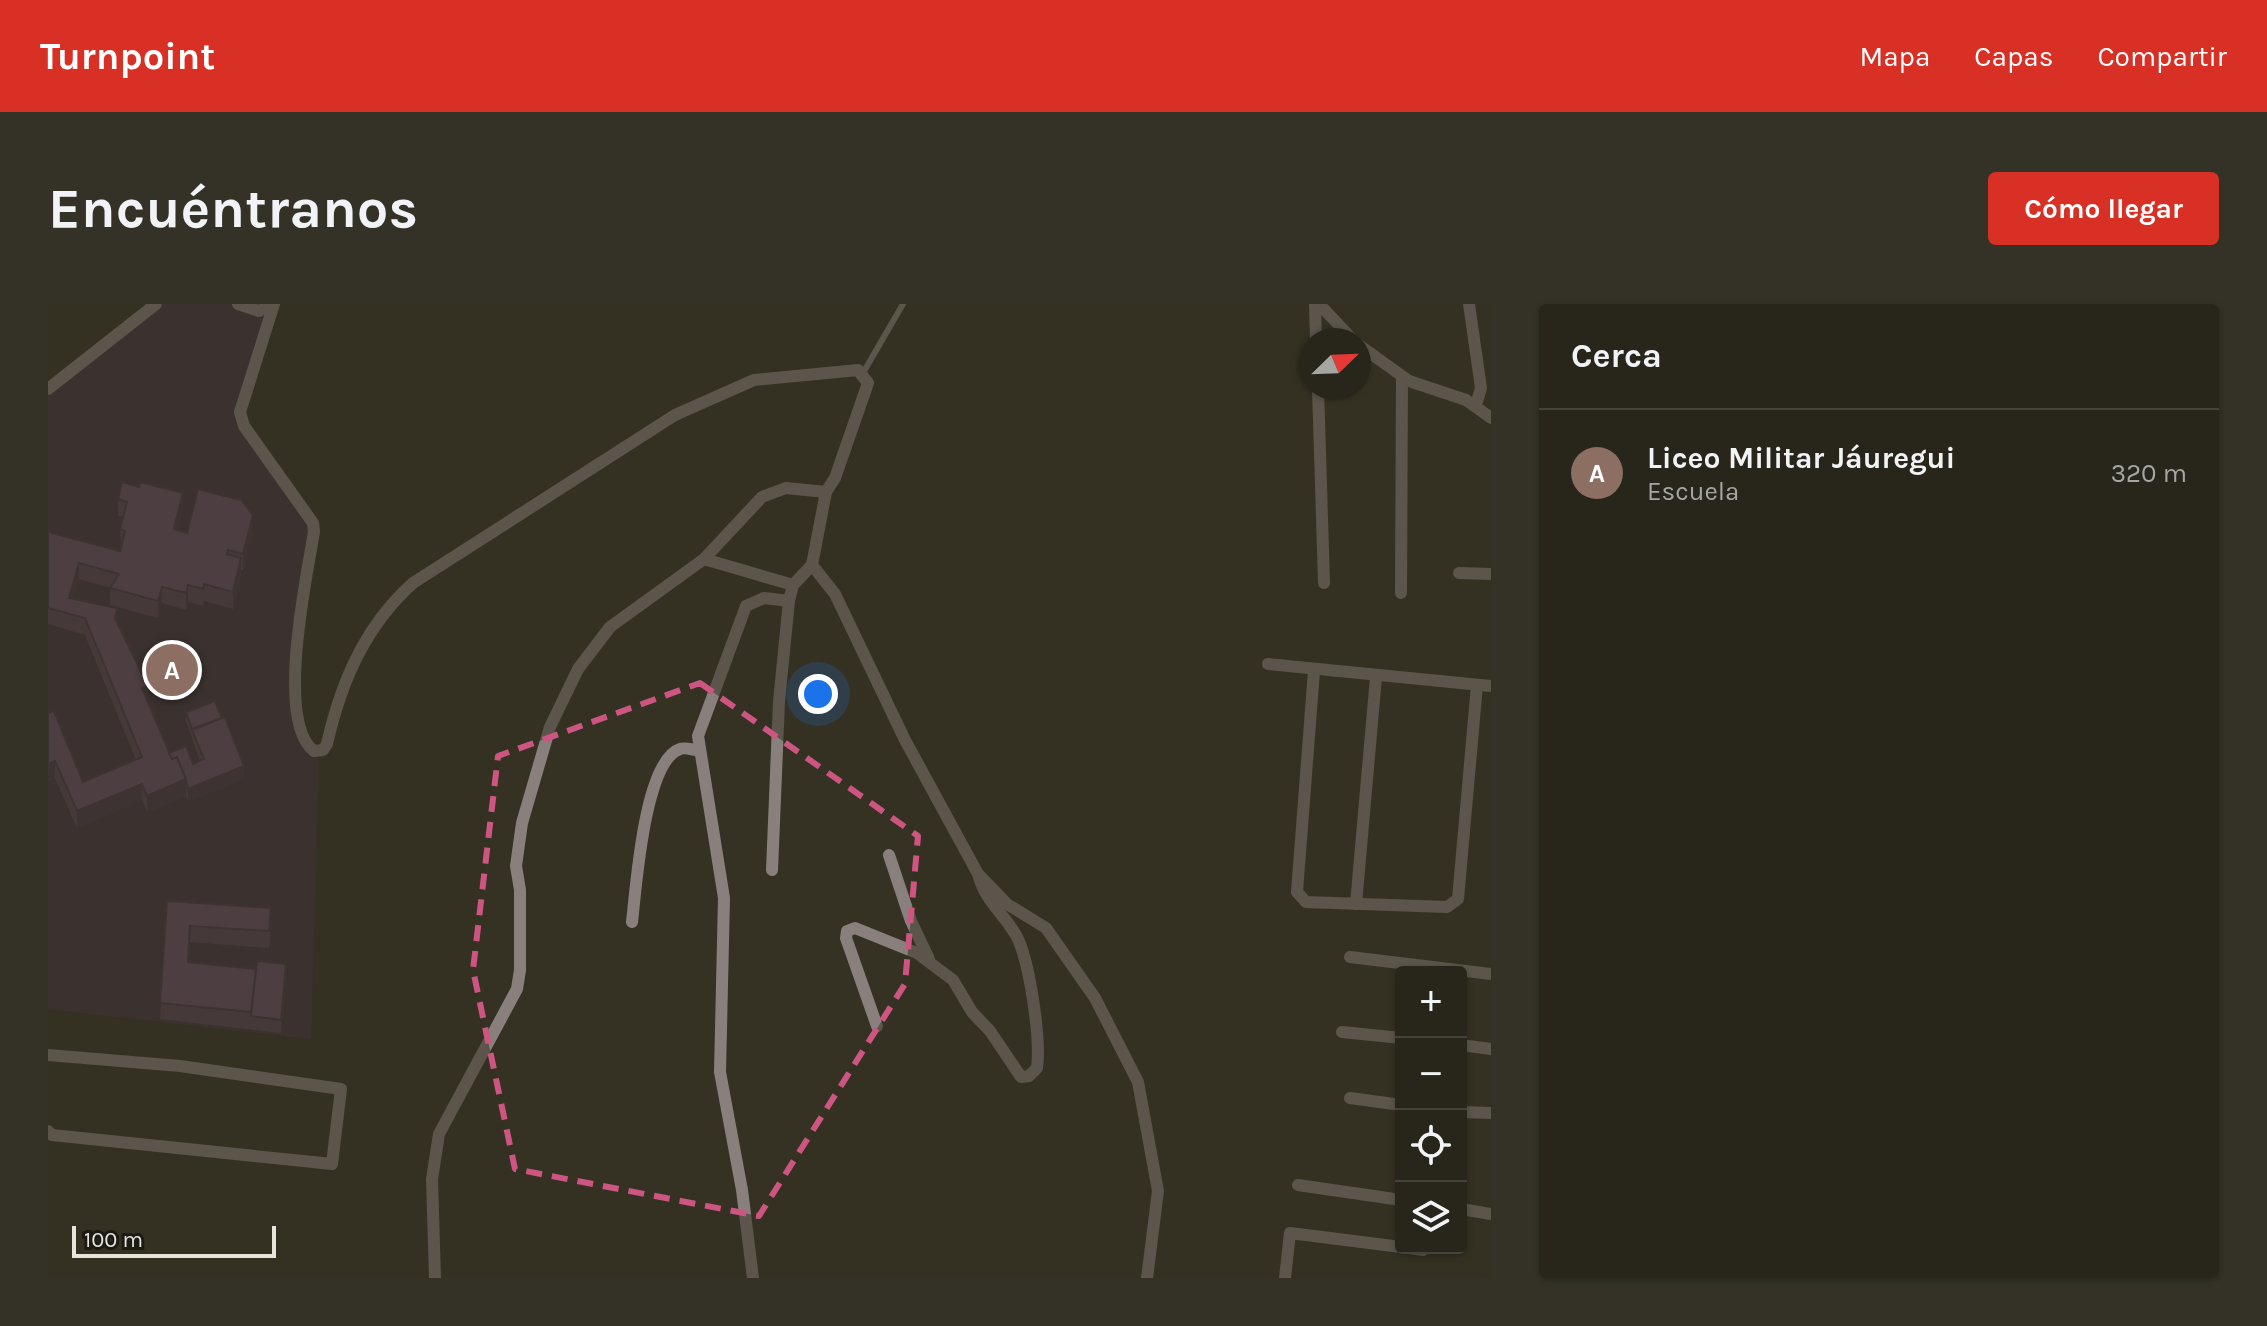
<!DOCTYPE html>
<html lang="es">
<head>
<meta charset="utf-8">
<style>
	:root { --surface:#28261a; --page:#343227; --text:#f1f3f6; --muted:#a5a5a2; --line:#444339; --accent:#d93025 }
	body { margin:0; font-family:Karla,sans-serif; background:var(--page); color:var(--text) }
	.controls { position:absolute; right:24px; bottom:24px; display:grid; overflow:hidden; border-radius:8px; box-shadow:0 2px 6px #0004 }
	.controls button { width:72px; height:72px; display:grid; place-items:center; padding:0; border:0; border-bottom:2px solid var(--line); background:var(--surface); color:var(--text); font:40px sans-serif }
	.compass { position:absolute; left:1251px; top:24px; width:72px; height:72px; border-radius:50%; background:var(--surface); box-shadow:0 2px 6px #0004; rotate:67deg }
	.scale { position:absolute; left:24px; bottom:20px; width:204px; box-sizing:border-box; padding-left:8px; border:4px solid #e6e4db; border-top:0; font-size:22px; line-height:28px; white-space:nowrap; color:#e6e4db; -webkit-text-stroke:6px #1b1a13; paint-order:stroke }
	.you { position:absolute; left:770px; top:390px; width:28px; height:28px; margin:-20px; border:6px solid #fff; border-radius:50%; background:#1a73e8; box-shadow:0 0 0 12px #1a73e833 }
	.badge { display:grid; place-items:center; width:52px; height:52px; border-radius:50%; background:var(--accent); color:#fff; font-size:26px; font-weight:700 }
	.pin { position:absolute; translate:-50% -50%; border:4px solid #fff; box-shadow:0 2px 8px #0006 }
	.list { margin:0; padding:0; list-style:none }
	h2 { display:flex; justify-content:space-between; align-items:center; height:104px; margin:0; padding:0 32px; font-size:34px }
	h2 small { font-size:26px; font-weight:400; color:var(--muted) }
	.list li { display:grid; grid-template-columns:52px 1fr auto; gap:24px; align-items:center; box-sizing:border-box; height:128px; padding:0 32px; border-top:2px solid var(--line) }
	.list b { display:block; font-size:30px; white-space:nowrap }
	.list p { margin:0; font-size:26px; white-space:nowrap; color:var(--muted) }
	.list em { font-size:26px; font-style:normal; color:var(--muted) }
	.icon { flex:none; width:44px; height:44px; fill:none; stroke:currentColor; stroke-width:2; stroke-linecap:round; stroke-linejoin:round }
	.map { position:relative; flex:none; width:1443px; height:974px; overflow:hidden; border-radius:8px }
	header { display:flex; align-items:center; gap:48px; box-sizing:border-box; height:112px; padding:0 40px; background:var(--accent); color:#fff }
	header strong { font-size:38px }
	nav { display:flex; gap:44px; margin-inline-start:auto; font-size:28px }
	.intro { display:flex; align-items:center; justify-content:space-between; box-sizing:border-box; height:192px; padding:0 48px }
	h1 { margin:0; font-size:56px }
	.button { padding:20px 36px; border-radius:8px; background:var(--accent); color:#fff; font-size:28px; font-weight:700 }
	main { display:flex; gap:48px; padding:0 48px }
	aside { flex:1; background:var(--surface); border-radius:8px; box-shadow:0 2px 6px #0004 }
	.map>svg:first-child { display:block }
</style>
</head>
<body>
<header>
<strong>Turnpoint</strong>
<nav><a>Mapa</a><a>Capas</a><a>Compartir</a></nav>
</header>
<div class="intro"><h1>Encuéntranos</h1><a class="button">Cómo llegar</a></div>
<main>
<div class="map">
<svg width="1443" height="974" viewBox="0 0 1443 974">
	<rect width="100%" height="100%" fill="#353223"/>
	<path fill="#44333f" d="M108,0H190L222,14L192,108L265,219L248,338L257,438L271,448L263,735L0,705V84Z"/>
	<g fill="none" stroke-linecap="round" stroke-linejoin="round">
		<path stroke="#89807e" stroke-width="6" d="M815,69L855,0"/>
		<g stroke="#89807e" stroke-width="12">
			<path d="M190,0L211,7L224,0"/>
			<path d="M226,0L192,108L196,122L265,219L266,228C259,271 227,418 266,447L275,446L279,440C293,378 317,322 365,279L627,111L706,76L810,66L820,79L787,174L778,188L764,261L787,290L857,436L930,570L959,600L998,624L1047,694L1090,778L1110,887L1099,974"/>
			<path d="M1267,0L1268,36"/>
			<path d="M1271,0L1305,36"/>
			<path d="M1421,0L1433,84L1428,101"/>
			<path d="M1311,41L1361,77L1418,96L1443,114"/>
			<path d="M1270,84L1276,279"/>
			<path d="M0,85L108,0"/>
			<path d="M656,255L745,281"/>
			<path d="M1411,269L1443,270"/>
			<path d="M1353,289L1354,73"/>
			<path d="M1220,360L1443,382"/>
			<path d="M1266,367L1249,588L1258,598L1399,603L1410,595L1429,381"/>
			<path d="M841,551L863,617L881,655"/>
			<path d="M724,566L731,397L741,297L745,281L764,261"/>
			<path d="M1308,600L1328,373"/>
			<path d="M584,618C588,585 596,457 632,445C637,443 645,446 650,446"/>
			<path d="M1302,653L1443,670"/>
			<path d="M829,722L798,634L799,627L807,624L869,649L905,676L924,708L942,727L973,773L981,772L989,764C993,735 982,662 970,635C959,612 938,599 931,573"/>
			<path d="M1294,728L1353,734"/>
			<path d="M1413,741L1443,745"/>
			<path d="M0,751L132,762L293,785L284,860L4,831L0,827"/>
			<path d="M1302,794L1353,801"/>
			<path d="M1413,808L1443,809"/>
			<path d="M1250,881L1353,896"/>
			<path d="M1413,905L1443,910"/>
			<path d="M1362,944L1375,946"/>
			<path d="M387,974L384,875L391,830L469,685L472,666V586L468,562L474,519L502,423L530,365L562,323L656,255L714,193L738,184L778,188"/>
			<path d="M705,974L694,886L672,768L676,594L650,432L698,302L716,294L741,297"/>
			<path d="M1237,974L1242,929L1353,943"/>
		</g>
	</g>
	<g fill="#5b4358">
		<path d="M70,195L135,206L130,226L139,229L205,228L195,266H193V271L185,305L156,297L155,302L140,298L138,306L114,299L110,314L62,301V284L31,275L25,295L69,318L100,398L121,449L145,460L152,457L138,417V408L196,475L140,497L138,492L99,508L94,496L29,524L7,474L0,477V394V409L35,478L88,456L37,331L0,320V228L72,247L73,242L72,225L75,213L70,212Z"/>
		<path d="M119,597L223,620L221,644L142,638L141,658L238,672L233,729L112,715Z"/>
	</g>
	<g fill="#4a3747">
		<path d="M135,189V206L126,242V225Z"/>
		<path d="M205,211V228L195,266V250Z"/>
		<path d="M193,254V271L185,305V288Z"/>
		<path d="M31,259V275L21,311V294Z"/>
		<path d="M140,281V298L138,306V289Z"/>
		<path d="M114,283V299L110,314V297Z"/>
		<path d="M100,382V398L94,384Z"/>
		<path d="M7,457V474L0,477V460Z"/>
		<path d="M196,462V475L140,497V485Z"/>
		<path d="M138,475V492L99,508V492Z"/>
		<path d="M94,480V496L29,524V507Z"/>
		<path d="M238,660V672L233,729V716Z"/>
	</g>
	<g fill="#6a4e66" stroke="#4a3747" stroke-width="2">
		<path d="M74,178L91,183L92,178L135,189L126,225L139,229L150,185L193,196L205,211L195,250L180,246L179,250L193,254L185,288L156,280L155,285L140,281L138,289L114,283L110,297L62,284L71,270L31,259L21,294L69,304L67,314L100,382L94,384L124,455L129,453L138,475L99,492L94,480L29,507L7,457L0,460V409L6,407L35,478L94,453L37,314L0,304V228L72,247L77,227L72,225L79,198L70,195Z"/>
		<path d="M167,397L174,414L144,425L138,408Z"/>
		<path d="M177,413L196,462L140,485L138,475L129,453L124,455L121,449L138,442L145,460L156,455L144,426Z"/>
		<path d="M119,597L223,604L221,627L142,622L140,658L208,665L203,708L112,699Z"/>
		<path d="M209,657L238,660L233,716L203,712Z"/>
	</g>
	<path d="M0 0H1443V974H0ZM652,379L870,532L857,680L711,912L467,865L425,666L450,452Z" fill="#353223" fill-opacity=".55" fill-rule="evenodd"/>
	<path fill="none" stroke="#cd5581" stroke-width="6" stroke-dasharray="16 10" stroke-linejoin="round" d="M652,379L870,532L857,680L711,912L467,865L425,666L450,452Z"/>
</svg>
<div class="controls">
<button>+</button>
<button>−</button>
<button><svg class="icon" aria-label="locate" viewBox="0 0 24 24"><circle cx="12" cy="12" r="6"/><path d="M12 2v4M12 18v4M2 12h4M18 12h4"/></svg></button>
<button><svg class="icon" aria-label="layers" viewBox="0 0 24 24"><path d="M12 4l9 5-9 5-9-5zM3 14l9 5 9-5"/></svg></button>
</div>
<svg class="compass" viewBox="-18 -18 36 36"><path d="M0-13l5 13h-10z" fill="#e53935"/><path d="M0 13l5-13h-10z" fill="#a5a5a2"/></svg>
<div class="scale">100 m</div>
<div class="you"></div>
<div class="pin badge" style="left:124px;top:366px;background:#8d6e63">A</div>
</div>
<aside>
<h2>Cerca<small></small></h2>
<ul class="list">
<li><span class="badge" style="background:#8d6e63">A</span><div><b>Liceo Militar Jáuregui</b><p>Escuela</p></div><em>320 m</em></li>
</ul>
</aside>
</main>
</body>
</html>
